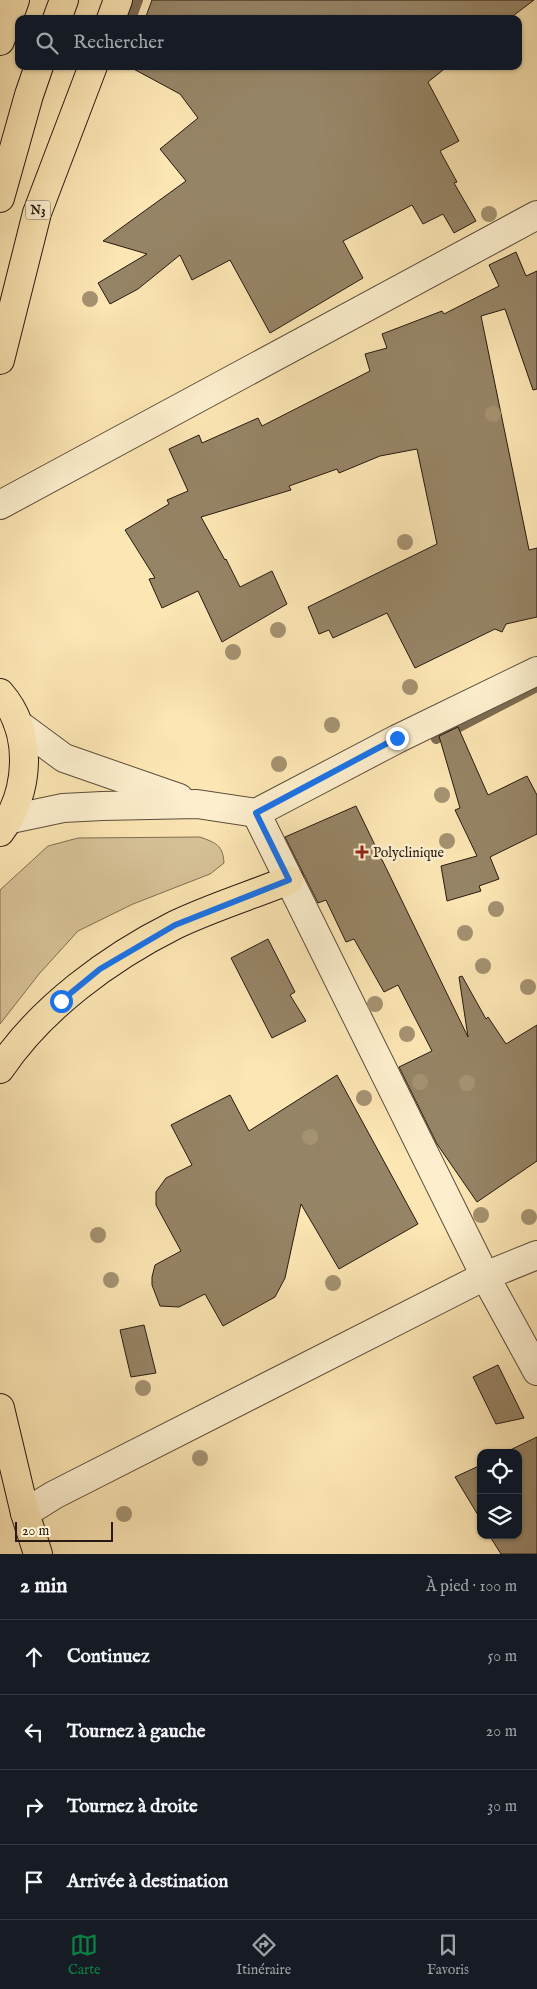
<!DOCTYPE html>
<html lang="fr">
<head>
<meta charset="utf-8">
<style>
	:root { --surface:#171b24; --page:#20242c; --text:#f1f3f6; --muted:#9ea1a6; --line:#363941; --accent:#0b8043 }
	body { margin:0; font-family:"IM FELL English",serif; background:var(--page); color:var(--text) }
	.controls { position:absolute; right:15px; bottom:15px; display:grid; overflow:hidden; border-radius:10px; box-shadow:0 1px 4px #0004 }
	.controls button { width:45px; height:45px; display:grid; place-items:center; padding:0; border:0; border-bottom:1px solid var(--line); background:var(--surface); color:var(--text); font:25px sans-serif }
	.scale { position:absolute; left:15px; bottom:12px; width:98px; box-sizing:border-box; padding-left:5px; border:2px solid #281a11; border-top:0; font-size:14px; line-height:18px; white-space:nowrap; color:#281a11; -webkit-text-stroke:4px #fdefce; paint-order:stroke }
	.stop { position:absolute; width:15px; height:15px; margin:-11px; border:4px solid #1a73e8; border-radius:50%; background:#fff }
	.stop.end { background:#1a73e8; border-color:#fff; box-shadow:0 1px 5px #0008 }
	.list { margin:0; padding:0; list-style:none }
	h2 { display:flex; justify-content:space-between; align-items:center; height:65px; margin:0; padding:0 20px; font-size:21px }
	h2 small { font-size:16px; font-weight:400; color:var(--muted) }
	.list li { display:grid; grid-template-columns:32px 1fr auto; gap:15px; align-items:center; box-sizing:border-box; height:75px; padding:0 20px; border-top:1px solid var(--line) }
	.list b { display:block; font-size:19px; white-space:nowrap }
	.list em { font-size:16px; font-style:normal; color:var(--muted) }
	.icon { flex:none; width:28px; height:28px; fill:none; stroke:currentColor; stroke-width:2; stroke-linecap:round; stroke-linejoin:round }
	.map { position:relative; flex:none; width:537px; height:1554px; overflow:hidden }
	.search { position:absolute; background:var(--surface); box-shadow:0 1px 4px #0004; left:15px; right:15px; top:15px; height:55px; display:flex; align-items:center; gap:12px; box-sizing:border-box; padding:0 18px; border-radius:10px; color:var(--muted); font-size:19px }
	.sheet { height:365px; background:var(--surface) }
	nav { display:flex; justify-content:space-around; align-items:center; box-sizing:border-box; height:70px; border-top:1px solid var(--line); background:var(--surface); font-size:14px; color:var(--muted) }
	nav a { display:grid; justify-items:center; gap:2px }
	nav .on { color:var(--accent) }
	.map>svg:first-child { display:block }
</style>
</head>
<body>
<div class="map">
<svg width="537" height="1554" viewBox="0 0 537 1554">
	<rect width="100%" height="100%" fill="#fce6b4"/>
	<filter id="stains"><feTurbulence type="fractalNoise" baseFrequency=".004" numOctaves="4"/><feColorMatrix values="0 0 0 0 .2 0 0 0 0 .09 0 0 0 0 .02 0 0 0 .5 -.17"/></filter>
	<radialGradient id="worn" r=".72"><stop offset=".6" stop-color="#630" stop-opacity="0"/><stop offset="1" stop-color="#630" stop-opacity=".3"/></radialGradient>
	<path fill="#d8c398" stroke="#806e54" d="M200,837C216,843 223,845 224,863L210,874L133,904L78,931L39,974L0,1024V890L48,846L78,838Z"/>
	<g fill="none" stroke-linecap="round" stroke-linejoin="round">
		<g stroke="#7c6b52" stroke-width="10">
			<path d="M131,19L138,0"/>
			<path d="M436,739L537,687"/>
		</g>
	</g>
	<g fill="#968466" stroke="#281a11">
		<path d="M152,0H534L509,19H145Z"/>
		<path d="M128,66H448L428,82L459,141L440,151L457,182L454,183L476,221L454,233L443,214L423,224L412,205L343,241L363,278L270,333L230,260L192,280L180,255L138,289L110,304L98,283L147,254L103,241L186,181L160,149L198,118L180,94Z"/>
		<path d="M516,252L526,276L537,271V389L533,390L505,309L481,316L529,550L537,548V617L506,624L502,632L495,629L415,668L387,613L333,638L329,630L319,634L308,607L437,544L417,449L380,456L339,473L337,469L289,486L291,490L201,517L225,560L226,559L240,587L272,571L287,604L222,642L198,591L162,608L149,579L155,578L125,530L169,504L167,500L188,491L169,449L199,435L202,443L258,418L262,426L370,371L365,354L387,348L382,334L442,311L444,314L499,286L489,265Z"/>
		<path d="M458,727L488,795L527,776L537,795V834L490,857L499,879L479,886L481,891L447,901L441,866L477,856L455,810L460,808L439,736Z"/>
		<path d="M356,806L468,1037L459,977L462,976L486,1019L488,1017L506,1044L537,1025V1161L477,1202L437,1144L399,1067L432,1051L398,985L384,992L354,939L346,942L326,900L318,903L285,837Z"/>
		<path d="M268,939L295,992L290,995L306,1021L272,1038L231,958Z"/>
		<path d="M337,1075L418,1224L339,1269L301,1204L285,1278L275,1297L223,1326L205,1294L179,1307L160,1306L152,1285V1277L155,1265L181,1251L156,1205V1192L166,1178L192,1165L171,1125L230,1095L249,1131Z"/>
		<path d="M144,1325L156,1373L131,1377L120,1330Z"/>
		<path d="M498,1365L524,1418L496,1424L473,1377Z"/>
		<path d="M537,1437V1554H501L489,1535H518V1453H504Z"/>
		<path d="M481,1465V1520L455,1477Z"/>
	</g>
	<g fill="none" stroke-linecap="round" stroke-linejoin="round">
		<defs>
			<g id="minor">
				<path d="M0,505L537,215"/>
				<path d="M18,724L64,758L179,798"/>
				<path d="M256,813L485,1276L537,1371"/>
				<path d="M11,819L63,808L102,806L197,804L256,813L397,739L537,671"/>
				<path d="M25,1513L54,1495L485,1276L537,1255"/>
			</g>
			<path id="major" d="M0,1069C41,1008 109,958 175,925C210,908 252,895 289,880"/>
			<g id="highway">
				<path d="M57,19L64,0"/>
				<path d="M111,19L118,0"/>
				<path d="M0,41L15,0"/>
				<path d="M0,198L29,95L39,66"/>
				<path d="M0,360L37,213L93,66"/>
				<path d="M0,693C34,732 30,793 0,832"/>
				<path d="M0,1408L25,1513L38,1554"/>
			</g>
		</defs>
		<use href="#minor" stroke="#5d4d3a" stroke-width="30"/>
		<use href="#major" stroke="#281a11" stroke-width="30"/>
		<use href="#highway" stroke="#281a11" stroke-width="30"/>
		<use href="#minor" stroke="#fdefce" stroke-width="28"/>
		<use href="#major" stroke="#fce6b4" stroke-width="28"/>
		<use href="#highway" stroke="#fce6b4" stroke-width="28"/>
	</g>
	<g fill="#a59271">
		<circle cx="489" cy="214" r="8"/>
		<circle cx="90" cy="299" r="8"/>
		<circle cx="493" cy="414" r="8"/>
		<circle cx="405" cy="542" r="8"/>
		<circle cx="278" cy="630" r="8"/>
		<circle cx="233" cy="652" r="8"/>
		<circle cx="410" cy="687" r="8"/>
		<circle cx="332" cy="725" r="8"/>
		<circle cx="279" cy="764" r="8"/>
		<circle cx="442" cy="795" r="8"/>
		<circle cx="447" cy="841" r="8"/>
		<circle cx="496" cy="909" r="8"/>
		<circle cx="465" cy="933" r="8"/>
		<circle cx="483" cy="966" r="8"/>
		<circle cx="528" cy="987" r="8"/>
		<circle cx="375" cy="1004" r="8"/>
		<circle cx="407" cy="1034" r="8"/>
		<circle cx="420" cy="1082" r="8"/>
		<circle cx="467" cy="1083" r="8"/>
		<circle cx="364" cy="1098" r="8"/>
		<circle cx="310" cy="1137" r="8"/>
		<circle cx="481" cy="1215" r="8"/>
		<circle cx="529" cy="1217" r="8"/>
		<circle cx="98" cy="1235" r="8"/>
		<circle cx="111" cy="1280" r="8"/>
		<circle cx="333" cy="1283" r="8"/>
		<circle cx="143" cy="1388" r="8"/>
		<circle cx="200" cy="1458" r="8"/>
		<circle cx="124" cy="1514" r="8"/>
	</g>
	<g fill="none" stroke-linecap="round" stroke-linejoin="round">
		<path stroke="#1a73e8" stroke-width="6" d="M61,1001L100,969L175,925L289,880L256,813L397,738"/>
	</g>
	<path fill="#8f2418" stroke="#fdefce" stroke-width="2" d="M359.5 844.5h5v5h5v5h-5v5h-5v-5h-5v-5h5z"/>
	<g text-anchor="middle" stroke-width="5" stroke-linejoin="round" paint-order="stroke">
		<rect fill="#fdefce" stroke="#685a4a" stroke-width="1" x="25.5" y="200.5" width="25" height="19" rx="4"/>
		<g font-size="12" font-weight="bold" fill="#281a11">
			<text x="38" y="214">N3</text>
		</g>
		<g font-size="14" fill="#281a11" stroke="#fdefce" text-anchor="start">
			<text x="373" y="857">Polyclinique</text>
		</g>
	</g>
	<rect width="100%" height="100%" filter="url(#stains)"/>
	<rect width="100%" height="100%" fill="url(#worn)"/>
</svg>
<div class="controls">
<button><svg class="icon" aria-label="locate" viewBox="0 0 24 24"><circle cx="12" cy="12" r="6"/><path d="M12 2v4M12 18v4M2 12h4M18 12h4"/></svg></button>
<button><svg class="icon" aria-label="layers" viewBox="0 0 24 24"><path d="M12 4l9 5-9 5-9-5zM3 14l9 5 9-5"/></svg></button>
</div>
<div class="scale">20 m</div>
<div class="stop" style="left:61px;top:1001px"></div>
<div class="stop end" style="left:397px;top:738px"></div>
<div class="search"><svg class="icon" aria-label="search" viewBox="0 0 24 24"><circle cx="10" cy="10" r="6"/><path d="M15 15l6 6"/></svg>Rechercher</div>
</div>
<section class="sheet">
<h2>2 min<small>À pied · 100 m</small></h2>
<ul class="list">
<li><svg class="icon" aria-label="ahead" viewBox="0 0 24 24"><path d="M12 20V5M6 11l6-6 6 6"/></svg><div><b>Continuez</b></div><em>50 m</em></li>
<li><svg class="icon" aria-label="left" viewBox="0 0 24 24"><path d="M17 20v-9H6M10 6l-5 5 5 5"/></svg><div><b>Tournez à gauche</b></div><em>20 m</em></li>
<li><svg class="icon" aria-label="right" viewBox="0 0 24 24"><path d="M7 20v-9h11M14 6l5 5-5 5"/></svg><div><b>Tournez à droite</b></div><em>30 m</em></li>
<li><svg class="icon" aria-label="arrive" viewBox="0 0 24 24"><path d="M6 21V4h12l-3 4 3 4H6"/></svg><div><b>Arrivée à destination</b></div></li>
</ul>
</section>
<nav>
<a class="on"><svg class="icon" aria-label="map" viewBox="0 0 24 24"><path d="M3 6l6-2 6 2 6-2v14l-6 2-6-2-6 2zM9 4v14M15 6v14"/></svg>Carte</a>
<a><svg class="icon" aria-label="directions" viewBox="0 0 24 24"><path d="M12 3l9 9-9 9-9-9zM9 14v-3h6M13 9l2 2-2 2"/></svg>Itinéraire</a>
<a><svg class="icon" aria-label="saved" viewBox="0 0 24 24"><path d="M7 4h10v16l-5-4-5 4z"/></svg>Favoris</a>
</nav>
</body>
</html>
